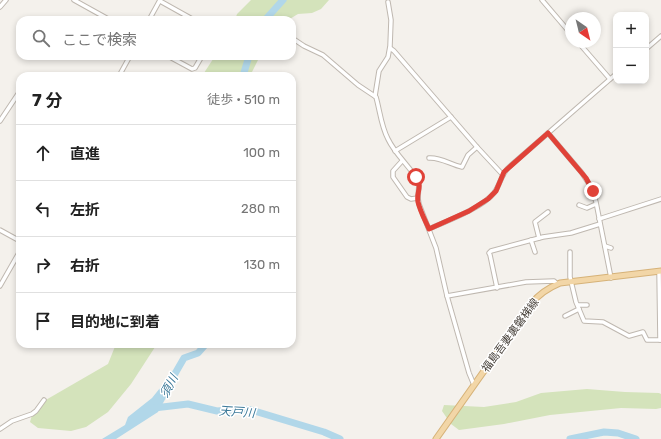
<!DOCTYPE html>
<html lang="ja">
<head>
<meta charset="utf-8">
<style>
	:root { --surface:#fff; --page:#f2f2f2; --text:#222; --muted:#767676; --line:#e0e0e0 }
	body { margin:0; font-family:Rubik,"Noto Sans JP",sans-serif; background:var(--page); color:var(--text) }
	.controls { position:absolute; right:12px; top:12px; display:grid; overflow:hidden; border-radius:8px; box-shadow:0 2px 6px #0003 }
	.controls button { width:36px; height:36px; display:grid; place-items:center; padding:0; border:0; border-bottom:1px solid var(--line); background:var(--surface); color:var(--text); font:20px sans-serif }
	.compass { position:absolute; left:565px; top:12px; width:36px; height:36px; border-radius:50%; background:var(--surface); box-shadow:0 2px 6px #0003; rotate:145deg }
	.stop { position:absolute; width:12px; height:12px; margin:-9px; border:3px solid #e04238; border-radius:50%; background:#fff }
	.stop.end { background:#e04238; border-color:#fff; box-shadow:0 1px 4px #0008 }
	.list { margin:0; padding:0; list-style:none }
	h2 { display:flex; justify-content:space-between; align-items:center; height:52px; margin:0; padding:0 16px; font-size:17px }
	h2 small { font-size:13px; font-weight:400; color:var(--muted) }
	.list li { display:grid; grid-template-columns:26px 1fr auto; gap:12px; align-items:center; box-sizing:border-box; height:56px; padding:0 16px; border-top:1px solid var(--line) }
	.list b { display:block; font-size:15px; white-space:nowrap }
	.list em { font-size:13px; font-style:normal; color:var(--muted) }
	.icon { flex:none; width:22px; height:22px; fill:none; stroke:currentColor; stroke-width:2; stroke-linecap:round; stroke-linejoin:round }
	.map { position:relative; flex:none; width:661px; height:439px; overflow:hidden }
	.search { position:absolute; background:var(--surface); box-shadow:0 2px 6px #0003; left:16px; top:16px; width:280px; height:44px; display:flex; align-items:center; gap:10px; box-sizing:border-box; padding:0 14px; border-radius:12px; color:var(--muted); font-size:15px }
	.panel { position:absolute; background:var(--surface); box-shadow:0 2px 6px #0003; left:16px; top:72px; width:280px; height:276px; border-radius:12px }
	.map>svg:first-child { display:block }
</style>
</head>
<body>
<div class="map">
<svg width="661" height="439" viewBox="0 0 661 439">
	<rect width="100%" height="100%" fill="#f4f1ec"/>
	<g fill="#d4e3bb">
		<path d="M251,0H329L321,9L312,13L298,14L288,20H235L237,14Z"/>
		<path d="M215,56H260L250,76H202Z"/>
		<path d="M116,344H157L131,384L108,412L86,427L71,431L38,428L30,422L32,415L44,401L108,364Z"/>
		<path d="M587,389L625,392L659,393L661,394V408L656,409L621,408L550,415L504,424L459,430L451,424L442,411L444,405L484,407L516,402L541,393Z"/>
	</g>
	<path fill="#b1d7e9" d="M175,374L172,387L158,412L116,439H102L125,425L128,417L152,398L164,383Z"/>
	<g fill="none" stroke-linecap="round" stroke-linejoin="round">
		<g stroke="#b1d7e9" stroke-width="7">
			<path d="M265,20L283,0"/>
			<path d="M243,76L249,56"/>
			<path d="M169,384L184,358L198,353L206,344"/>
			<path d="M154,408L188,404L217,411L242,409L251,410L324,432L340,439"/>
			<path d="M570,439L604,432L618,433L636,439"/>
		</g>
		<defs>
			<g id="street">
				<path d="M74,0L110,20"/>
				<path d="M542,0L571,34"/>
				<path d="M160,1L194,20"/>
				<path d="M0,7L6,0"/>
				<path d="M149,20L160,0"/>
				<path d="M292,38L304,46L323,55L358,85L376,97C380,111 381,126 388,139C396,156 412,168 419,183L418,198L419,204L436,248L447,296L469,373L474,385"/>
				<path d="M578,42L610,79"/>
				<path d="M390,48L394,51L477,147L503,175"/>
				<path d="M646,49L661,36"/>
				<path d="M168,56L192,69L195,68L202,56"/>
				<path d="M119,76L130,56"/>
				<path d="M375,96L379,71L388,57L390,46L391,20L388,2"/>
				<path d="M0,121L18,94L20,95"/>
				<path d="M548,133L582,173L591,187L596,202L611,278"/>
				<path d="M395,151L451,117"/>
				<path d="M429,158C441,157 451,165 462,167L468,155L477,147"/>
				<path d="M402,161L393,171V177L407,197L411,199L418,198"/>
				<path d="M579,205L587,208L596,204"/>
				<path d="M599,219L661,199"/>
				<path d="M429,229C447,221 482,208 494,193C500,185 501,175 508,168L616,74"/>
				<path d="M0,230L20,241"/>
				<path d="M539,238L535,222L548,212"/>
				<path d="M531,240L535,252"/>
				<path d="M605,246L611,248"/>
				<path d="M570,252V277L576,302L584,321L603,322L629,336L643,332L647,340H661"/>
				<path d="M659,271L660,340"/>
				<path d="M0,286L20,251"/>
				<path d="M497,288L490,255L489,253L491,251L543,237L571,233L600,224"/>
				<path d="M447,296L526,282L554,281L557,284"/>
				<path d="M578,305H587"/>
				<path d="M565,316L579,309"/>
				<path d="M0,429L12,421L32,414L36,411L44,400"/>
			</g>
			<path id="primary" d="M436,439L532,303C540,293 548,288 560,283L661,271"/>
		</defs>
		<use href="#street" stroke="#bfb8b0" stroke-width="5.5"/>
		<use href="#primary" stroke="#d6b278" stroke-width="7"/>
		<use href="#street" stroke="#fff" stroke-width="3.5"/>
		<use href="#primary" stroke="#f2d6a7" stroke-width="5"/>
	</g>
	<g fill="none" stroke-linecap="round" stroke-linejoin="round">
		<path stroke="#e04238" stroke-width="5" d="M416,177C423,188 416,191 418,202C420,211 425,220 429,229L469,211L488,199L496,191L504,172L548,133L586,178L593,191"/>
	</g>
	<g text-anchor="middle" stroke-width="3" stroke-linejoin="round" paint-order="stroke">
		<g font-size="11" fill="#48423b" stroke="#fff">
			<text transform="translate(510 335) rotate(-54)" y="4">福島吾妻裏磐梯線</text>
		</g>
		<g font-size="12" font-style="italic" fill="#3b7999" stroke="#fff">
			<text transform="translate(169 386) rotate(-62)" y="4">須川</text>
			<text transform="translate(237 412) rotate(4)" y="4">天戸川</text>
		</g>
	</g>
</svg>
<div class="controls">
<button>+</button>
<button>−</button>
</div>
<svg class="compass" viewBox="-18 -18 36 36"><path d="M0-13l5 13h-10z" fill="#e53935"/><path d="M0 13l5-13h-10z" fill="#767676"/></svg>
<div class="stop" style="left:416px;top:177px"></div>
<div class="stop end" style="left:593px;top:191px"></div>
<div class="search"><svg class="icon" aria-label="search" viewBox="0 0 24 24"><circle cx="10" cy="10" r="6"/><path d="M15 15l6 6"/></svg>ここで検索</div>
<section class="panel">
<h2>7 分<small>徒歩 · 510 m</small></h2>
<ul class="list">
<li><svg class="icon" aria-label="ahead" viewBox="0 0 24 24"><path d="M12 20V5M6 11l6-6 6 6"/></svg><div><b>直進</b></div><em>100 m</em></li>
<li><svg class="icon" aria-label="left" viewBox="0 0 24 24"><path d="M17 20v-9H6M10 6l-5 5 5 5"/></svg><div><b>左折</b></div><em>280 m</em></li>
<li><svg class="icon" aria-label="right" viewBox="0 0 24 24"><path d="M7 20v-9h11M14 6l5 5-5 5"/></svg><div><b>右折</b></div><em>130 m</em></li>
<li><svg class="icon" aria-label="arrive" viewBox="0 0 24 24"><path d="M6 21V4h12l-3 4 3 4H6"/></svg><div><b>目的地に到着</b></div></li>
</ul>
</section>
</div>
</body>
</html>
